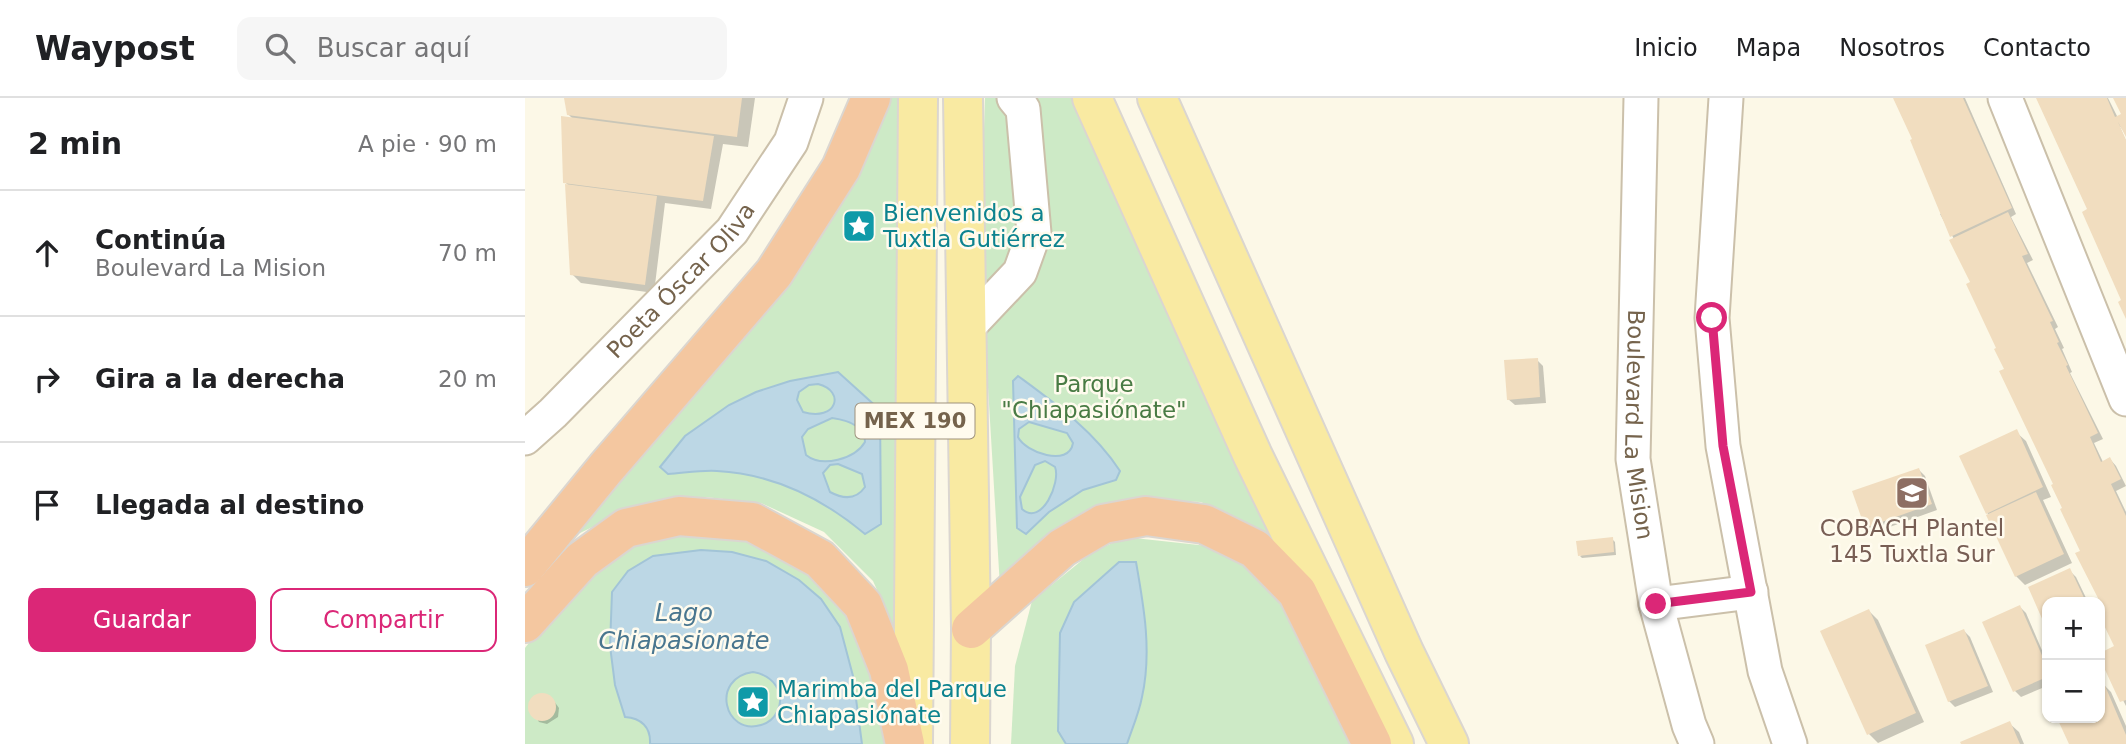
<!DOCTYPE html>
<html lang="es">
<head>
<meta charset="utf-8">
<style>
	:root { --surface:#fff; --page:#f6f6f6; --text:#202124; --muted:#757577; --line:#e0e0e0; --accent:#db2777 }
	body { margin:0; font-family:"DejaVu Sans",sans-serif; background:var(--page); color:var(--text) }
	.controls { position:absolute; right:21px; bottom:21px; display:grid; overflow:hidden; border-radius:14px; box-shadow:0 2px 5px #0004 }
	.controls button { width:63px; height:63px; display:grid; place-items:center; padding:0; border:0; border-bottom:2px solid var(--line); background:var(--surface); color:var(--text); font:35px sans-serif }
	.stop { position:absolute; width:21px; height:21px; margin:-16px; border:5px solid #db2777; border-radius:50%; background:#fff }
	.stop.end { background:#db2777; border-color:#fff; box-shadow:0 2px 7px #0008 }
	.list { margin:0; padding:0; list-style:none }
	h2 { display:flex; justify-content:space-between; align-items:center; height:91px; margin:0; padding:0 28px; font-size:30px }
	h2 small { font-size:23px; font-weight:400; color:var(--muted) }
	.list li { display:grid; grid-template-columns:46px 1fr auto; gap:21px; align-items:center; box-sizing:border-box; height:126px; padding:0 28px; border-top:2px solid var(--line) }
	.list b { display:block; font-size:26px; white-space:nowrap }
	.list p { margin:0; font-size:23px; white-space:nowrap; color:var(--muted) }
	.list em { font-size:23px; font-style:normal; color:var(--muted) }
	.actions { display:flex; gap:14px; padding:21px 28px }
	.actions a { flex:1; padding:16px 0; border:2px solid var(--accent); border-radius:14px; text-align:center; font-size:24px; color:var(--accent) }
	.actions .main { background:var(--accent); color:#fff }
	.icon { flex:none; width:38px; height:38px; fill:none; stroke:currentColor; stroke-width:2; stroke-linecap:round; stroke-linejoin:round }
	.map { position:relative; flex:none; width:1601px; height:646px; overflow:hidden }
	header { display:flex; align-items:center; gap:42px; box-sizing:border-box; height:98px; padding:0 35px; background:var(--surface); border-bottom:2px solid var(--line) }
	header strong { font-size:33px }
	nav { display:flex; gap:38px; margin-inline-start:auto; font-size:24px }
	.search { width:490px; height:63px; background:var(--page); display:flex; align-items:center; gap:18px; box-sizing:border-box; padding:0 24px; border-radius:14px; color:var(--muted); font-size:26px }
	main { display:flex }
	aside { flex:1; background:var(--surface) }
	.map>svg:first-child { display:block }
</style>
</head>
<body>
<header>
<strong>Waypost</strong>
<div class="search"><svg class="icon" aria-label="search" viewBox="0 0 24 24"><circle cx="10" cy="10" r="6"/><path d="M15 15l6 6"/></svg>Buscar aquí</div>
<nav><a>Inicio</a><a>Mapa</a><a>Nosotros</a><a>Contacto</a></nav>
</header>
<main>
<aside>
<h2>2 min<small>A pie · 90 m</small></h2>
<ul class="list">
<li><svg class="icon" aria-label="ahead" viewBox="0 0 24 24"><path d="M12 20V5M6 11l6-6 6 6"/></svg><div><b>Continúa</b><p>Boulevard La Mision</p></div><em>70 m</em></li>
<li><svg class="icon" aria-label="right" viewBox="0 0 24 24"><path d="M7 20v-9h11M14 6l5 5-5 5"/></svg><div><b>Gira a la derecha</b></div><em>20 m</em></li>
<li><svg class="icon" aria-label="arrive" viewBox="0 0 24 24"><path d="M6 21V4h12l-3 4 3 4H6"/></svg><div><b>Llegada al destino</b></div></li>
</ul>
<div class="actions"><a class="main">Guardar</a><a>Compartir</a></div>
</aside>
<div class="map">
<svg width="1601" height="646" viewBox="0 0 1601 646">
	<rect width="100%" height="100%" fill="#fcf8e7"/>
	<g fill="#cdeac6">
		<path d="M359,0H376L378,549L348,483L299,434L236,405L180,399L133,403L92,417L53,436L266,163Z"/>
		<path d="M460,0H547L754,446L718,423L676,404L609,401L577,409L475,489L455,156Z"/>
		<path d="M228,433L329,508L367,646H0V550L52,482L91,453L136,434Z"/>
		<path d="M600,439L692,449L718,463L763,508L828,646H486L490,568L507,503L566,455Z"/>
	</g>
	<g fill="#bcd7e5" stroke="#a2c4d7" stroke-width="2" fill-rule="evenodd">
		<path d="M313,274L355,312L356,426L340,436C297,400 249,376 192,373C176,372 159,375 143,376L135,369L160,338L204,307L231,294L265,283ZM293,286C321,293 312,324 278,314L272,302L274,294L284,287ZM307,320C322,322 340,328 340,344C330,361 297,370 281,357L277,339L283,331ZM313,366L337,376L340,389C331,402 318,401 305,394L298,375L305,367Z"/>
		<path d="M493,278C531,306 569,333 595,373L591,382L558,392L524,414L501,436L492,430L488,283ZM504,324L542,335L548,345C544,370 500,354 493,339L494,331ZM520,363L530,369C536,384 517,429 497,411L495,399L510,367Z"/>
		<path d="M176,452L207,454L241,463L274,482L296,501L315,529L328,578L337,646H125C126,629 116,620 100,619L90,587L85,548L87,494L103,473L128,458ZM228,574C247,577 262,594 252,614C249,620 243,625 236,627C199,638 185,580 228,574Z"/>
		<path d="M594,464H611C619,509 627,554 617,599C614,615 607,631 602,646H541L533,633L535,535L549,504Z"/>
	</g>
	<g fill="#0003">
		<path d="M41,0H230L223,49L198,46L186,111L140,105L129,195L56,185L47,176L45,89L40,84L49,22L43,16Z"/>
		<path d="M1371,0H1440L1491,116L1486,119L1508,162L1502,165L1533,229L1530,231L1539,250L1537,251L1547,274L1545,275L1578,341L1569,345L1578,364L1585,361L1591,368L1601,388L1591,393L1601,414V608L1575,557L1591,549L1575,515V503L1558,454L1481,272L1429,141L1415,116L1418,115Z"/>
		<path d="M1513,0H1583L1593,20L1598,17L1590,0H1601V36L1594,27L1601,43V217L1598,203L1564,112Z"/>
		<path d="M1012,262L1018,268L1021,305L990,307L983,301Z"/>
		<path d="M1491,334L1501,343L1526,399L1518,402L1547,465L1500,487L1491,478L1437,359Z"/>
		<path d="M1394,372L1400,378L1412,412L1348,435L1342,429Z"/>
		<path d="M1087,441L1090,444L1091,457L1057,460L1055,458Z"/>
		<path d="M1545,473L1551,479L1563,504H1522V528L1505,490Z"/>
		<path d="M1495,509L1501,515L1522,564V588L1496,599L1490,593Z"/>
		<path d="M1344,513L1353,522L1399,624L1353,645L1344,636Z"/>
		<path d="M1575,530L1579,540L1575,542Z"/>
		<path d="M1439,533L1445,539L1468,594L1430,609L1424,603Z"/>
		<path d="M1577,585L1586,594L1601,628V646H1546L1534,620H1575V586Z"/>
		<path d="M14,597L26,599L34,610L33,619L22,626L14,624L5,609L7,601Z"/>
		<path d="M1484,625L1494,634L1499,646H1438Z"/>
	</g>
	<g fill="#f1ddbf">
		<path d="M39,0H217L212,39L42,17Z"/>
		<path d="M1368,0H1438L1487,110L1425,139L1385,42L1387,41Z"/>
		<path d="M1511,0H1582L1590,19L1596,16L1588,0H1601V39L1593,24L1601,42V221L1593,204L1596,202L1557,114L1562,111Z"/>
		<path d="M36,18L189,38L178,103L38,85Z"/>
		<path d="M40,86L132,98L120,187L45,177Z"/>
		<path d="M1483,114L1503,156L1497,158L1528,223L1525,224L1534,244L1532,245L1543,267L1541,268L1573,335L1565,339L1576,364L1585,359L1596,381L1586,386L1601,418V602L1595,604L1575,561V555L1589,548L1575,519V504L1550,455L1555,453L1535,411L1537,410L1526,387L1528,386L1474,273L1479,271L1469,251L1471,250L1441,186L1445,184L1424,142Z"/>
		<path d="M1013,260L1015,299L982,302L979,262Z"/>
		<path d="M1492,331L1518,389L1461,416L1434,358Z"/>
		<path d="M1394,370L1407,406L1340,430L1327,393Z"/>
		<path d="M1511,394L1539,456L1490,479L1461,417Z"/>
		<path d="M1088,439L1089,454L1053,458L1051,443Z"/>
		<path d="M1545,470L1561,504H1522V532L1503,489Z"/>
		<path d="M1495,507L1522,569V579L1488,594L1457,524Z"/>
		<path d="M1344,511L1391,615L1342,637L1295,533Z"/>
		<path d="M1439,531L1463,588L1423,604L1400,547Z"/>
		<path d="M1578,583L1601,637V646H1544L1532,620H1575V584Z"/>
		<circle cx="17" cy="609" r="14"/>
		<path d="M1485,623L1495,646H1436L1435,644Z"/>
	</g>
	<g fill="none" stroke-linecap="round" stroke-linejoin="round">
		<defs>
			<g id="minor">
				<path id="s1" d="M1116,0L1108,361L1131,506L1164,627L1172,646"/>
				<path d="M1201,0L1187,220L1198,348L1240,573L1265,646"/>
				<path d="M1480,0L1601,301"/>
				<path d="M442,230L495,174L509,135L498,11L489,0"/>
				<path id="s2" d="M0,340L28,315L207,133L266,44L281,0"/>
				<path d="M1131,506L1226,494"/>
			</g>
			<g id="major">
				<path d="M438,0L446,531L445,646"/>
				<path d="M567,0L728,358L869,646"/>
				<path d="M632,0L879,554L924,646"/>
				<path d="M388,645L393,0"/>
			</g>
			<g id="highway">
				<path d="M0,469L81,370L249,175L316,70L346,0"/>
				<path d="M0,525L57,462L101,430L154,418L227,424L295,461L338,507L364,572L380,646"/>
				<path d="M446,531L537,450L578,426L621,418L679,426L730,451L772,494L847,646"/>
			</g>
		</defs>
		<use href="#minor" stroke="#cbc0aa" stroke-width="37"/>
		<use href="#major" stroke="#dbd6d0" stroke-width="42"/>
		<use href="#highway" stroke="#dbd6d0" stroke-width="42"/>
		<use href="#minor" stroke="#fff" stroke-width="33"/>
		<use href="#major" stroke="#f9eaa2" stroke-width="38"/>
		<use href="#highway" stroke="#f4c7a0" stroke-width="38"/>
	</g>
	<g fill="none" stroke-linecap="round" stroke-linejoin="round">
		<path stroke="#db2777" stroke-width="9" d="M1131,506L1226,494L1198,348L1187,220"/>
	</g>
	<defs>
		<symbol id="sight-square" viewBox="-11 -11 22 22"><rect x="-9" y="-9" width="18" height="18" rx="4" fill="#0f9aa8" stroke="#fffbee"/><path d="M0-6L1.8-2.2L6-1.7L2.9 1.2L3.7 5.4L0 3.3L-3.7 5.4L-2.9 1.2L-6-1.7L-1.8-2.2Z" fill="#fff"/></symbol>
		<symbol id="university-square" viewBox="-11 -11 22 22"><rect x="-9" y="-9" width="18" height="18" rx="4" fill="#8d6e63" stroke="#fffbee"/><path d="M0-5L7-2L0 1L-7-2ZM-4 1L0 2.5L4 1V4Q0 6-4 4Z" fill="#fff"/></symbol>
	</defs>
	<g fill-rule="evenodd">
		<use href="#sight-square" x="315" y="109" width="38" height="38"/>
		<use href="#university-square" x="1368" y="376" width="38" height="38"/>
		<use href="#sight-square" x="209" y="585" width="38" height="38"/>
	</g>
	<g text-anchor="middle" stroke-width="5" stroke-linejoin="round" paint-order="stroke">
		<rect fill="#fffbee" stroke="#9e917d" stroke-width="2" x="330.5" y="305.5" width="119" height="35" rx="5"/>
		<g font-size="21" font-weight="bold" fill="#75634c">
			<text x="390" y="330">MEX 190</text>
		</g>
		<g font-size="23" fill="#0d838f" stroke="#fffbee" text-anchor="start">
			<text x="358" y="123">Bienvenidos a<tspan x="358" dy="26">Tuxtla Gutiérrez</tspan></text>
			<text x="252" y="599">Marimba del Parque<tspan x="252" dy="26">Chiapasiónate</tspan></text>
		</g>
		<g font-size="23" fill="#75634c" stroke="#fffbee">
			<text dy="8" stroke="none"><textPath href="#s2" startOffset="222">Poeta Óscar Oliva</textPath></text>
			<text dy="8" stroke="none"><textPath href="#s1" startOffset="327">Boulevard La Mision</textPath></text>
		</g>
		<g font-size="23" fill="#497b44" stroke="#fffbee">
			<text x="569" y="294">Parque<tspan x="569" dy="26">"Chiapasiónate"</tspan></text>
		</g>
		<g font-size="23" fill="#785e54" stroke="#fffbee">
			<text x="1387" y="438">COBACH Plantel<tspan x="1387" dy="26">145 Tuxtla Sur</tspan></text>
		</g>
		<g font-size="24" font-style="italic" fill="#49768f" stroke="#fffbee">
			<text x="159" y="523">Lago<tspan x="159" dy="28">Chiapasionate</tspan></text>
		</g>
	</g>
</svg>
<div class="controls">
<button>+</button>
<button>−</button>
</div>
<div class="stop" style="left:1187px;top:220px"></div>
<div class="stop end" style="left:1131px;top:506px"></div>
</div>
</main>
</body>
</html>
